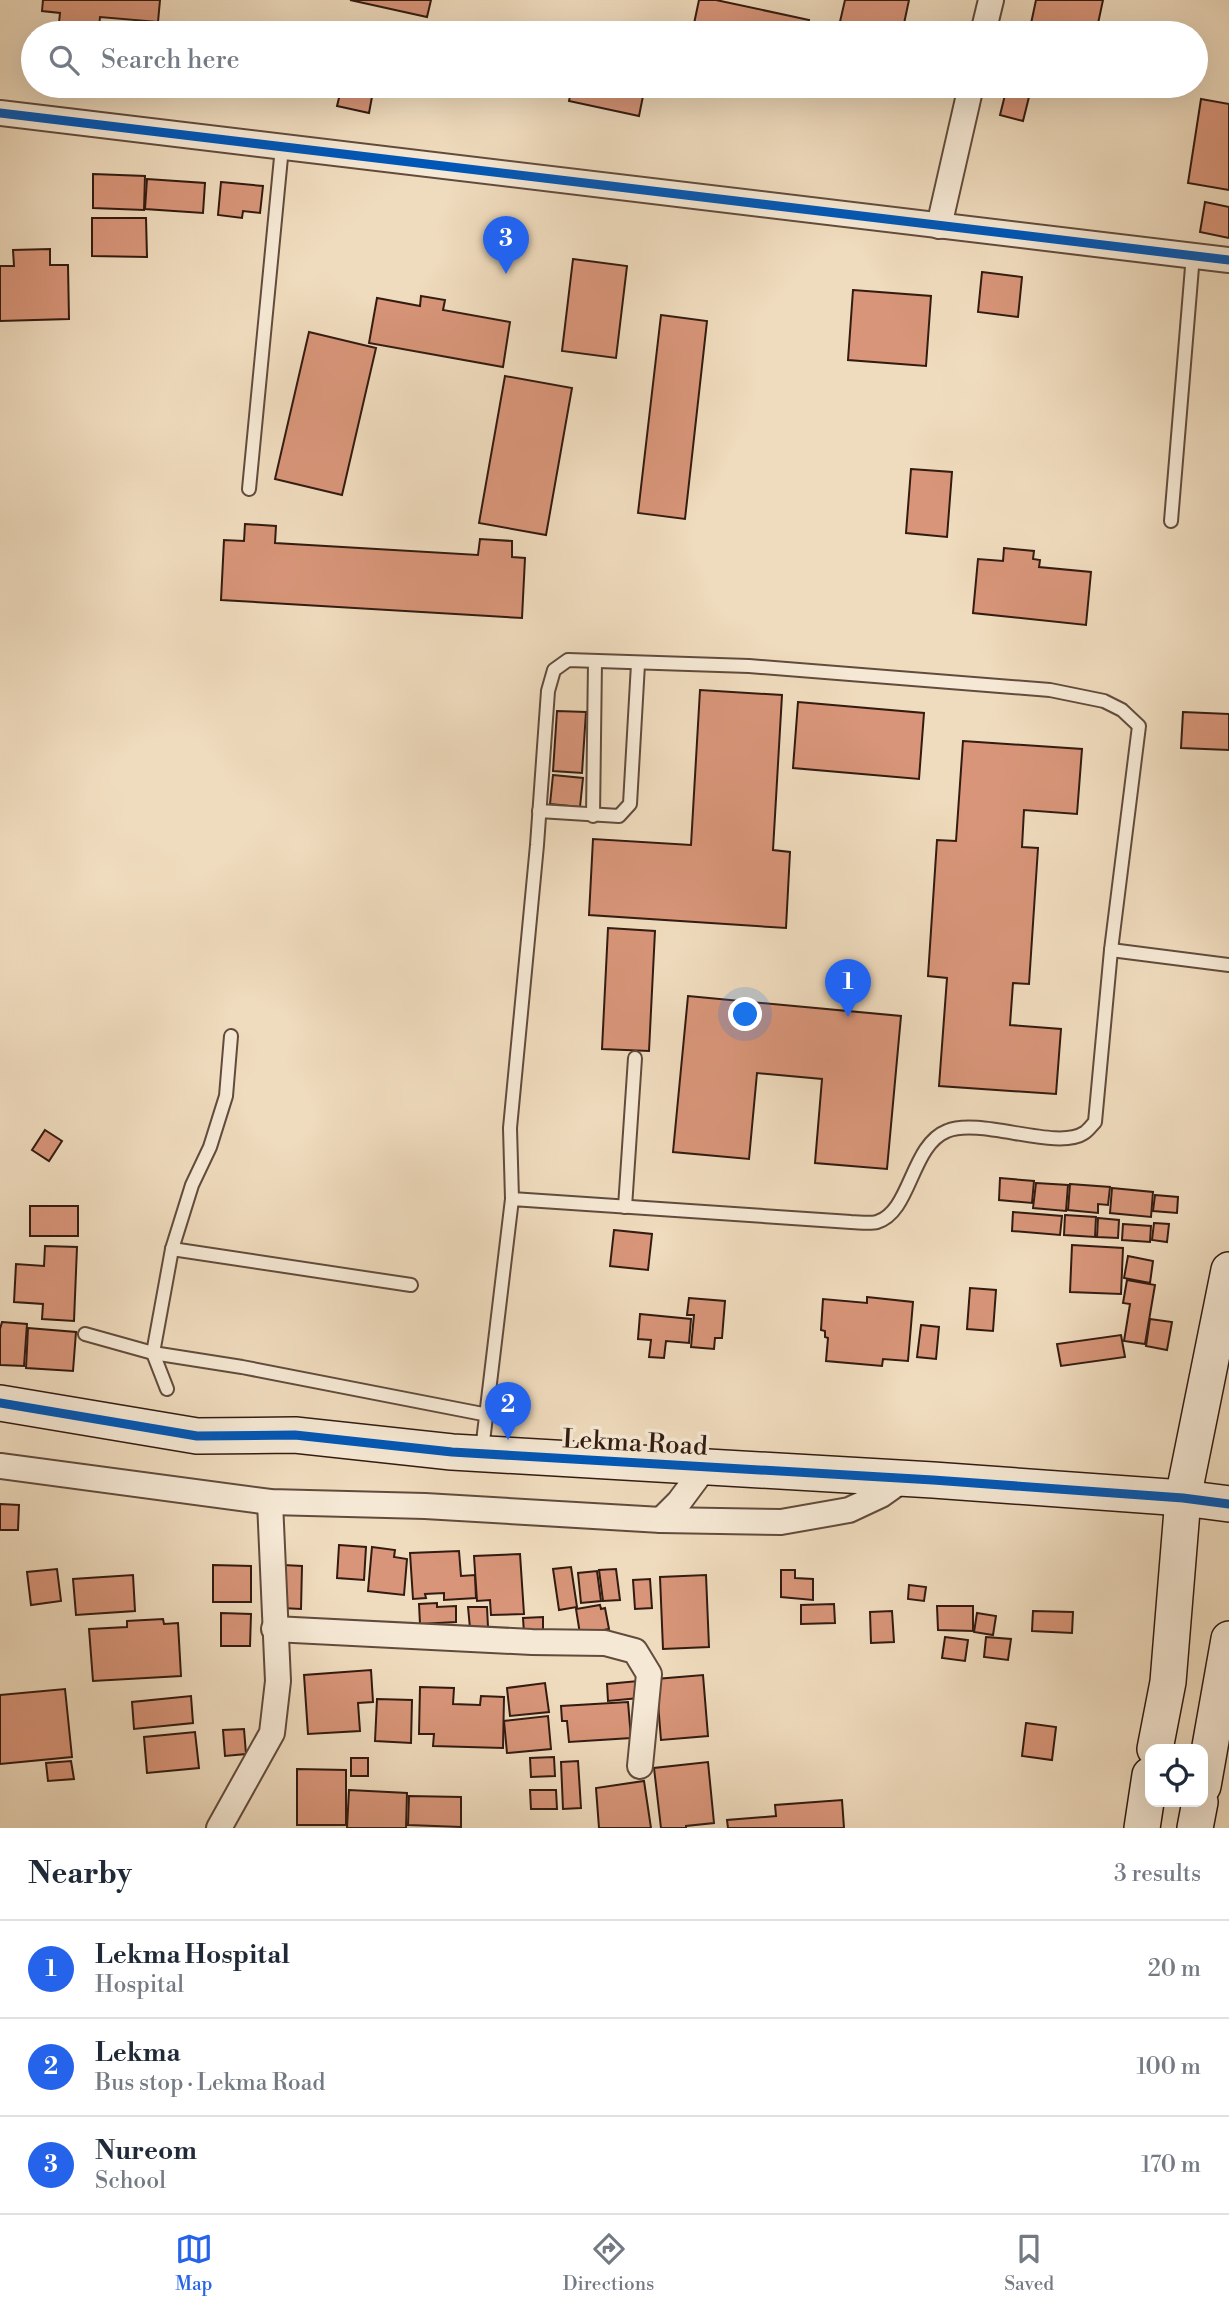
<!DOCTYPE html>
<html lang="en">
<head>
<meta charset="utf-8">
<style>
	:root { --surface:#fff; --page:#f6f6f7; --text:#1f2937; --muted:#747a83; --line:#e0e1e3; --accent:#2563eb }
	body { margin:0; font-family:"Libre Bodoni",serif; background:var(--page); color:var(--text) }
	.controls { position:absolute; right:21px; bottom:21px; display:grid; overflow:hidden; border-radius:14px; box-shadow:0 7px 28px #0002 }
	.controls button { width:63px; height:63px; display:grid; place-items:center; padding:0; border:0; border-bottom:2px solid var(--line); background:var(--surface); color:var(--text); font:35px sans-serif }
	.you { position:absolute; left:746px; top:1015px; width:24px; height:24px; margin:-18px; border:5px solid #fff; border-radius:50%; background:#1a73e8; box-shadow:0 0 0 10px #1a73e833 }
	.badge { display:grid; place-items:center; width:46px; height:46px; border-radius:50%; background:var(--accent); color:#fff; font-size:23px; font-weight:700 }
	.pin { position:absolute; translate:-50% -58px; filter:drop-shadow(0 2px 4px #0008) }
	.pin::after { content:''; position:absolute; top:37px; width:24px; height:21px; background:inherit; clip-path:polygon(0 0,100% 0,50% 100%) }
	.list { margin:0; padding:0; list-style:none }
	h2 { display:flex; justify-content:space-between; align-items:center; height:91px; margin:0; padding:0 28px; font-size:30px }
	h2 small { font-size:23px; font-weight:400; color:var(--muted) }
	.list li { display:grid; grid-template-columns:46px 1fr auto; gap:21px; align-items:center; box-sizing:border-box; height:98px; padding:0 28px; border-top:2px solid var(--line) }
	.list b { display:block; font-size:26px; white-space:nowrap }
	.list p { margin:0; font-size:23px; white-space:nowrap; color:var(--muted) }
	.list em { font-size:23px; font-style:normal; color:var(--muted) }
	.icon { flex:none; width:38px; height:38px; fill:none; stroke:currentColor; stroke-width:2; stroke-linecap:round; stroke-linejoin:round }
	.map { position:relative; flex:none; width:1229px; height:1828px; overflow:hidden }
	.search { position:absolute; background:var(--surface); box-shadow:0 7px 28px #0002; left:21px; right:21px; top:21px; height:77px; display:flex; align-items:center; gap:18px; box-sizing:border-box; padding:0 24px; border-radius:38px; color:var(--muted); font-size:26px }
	.sheet { height:385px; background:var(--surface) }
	nav { display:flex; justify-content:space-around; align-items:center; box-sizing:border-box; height:98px; border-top:2px solid var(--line); background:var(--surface); font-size:19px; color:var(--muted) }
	nav a { display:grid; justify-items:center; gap:4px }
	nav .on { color:var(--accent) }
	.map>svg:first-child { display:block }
</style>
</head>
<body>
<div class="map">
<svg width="1229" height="1828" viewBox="0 0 1229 1828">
	<rect width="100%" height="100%" fill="#efdbbd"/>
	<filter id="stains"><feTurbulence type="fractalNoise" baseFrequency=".00286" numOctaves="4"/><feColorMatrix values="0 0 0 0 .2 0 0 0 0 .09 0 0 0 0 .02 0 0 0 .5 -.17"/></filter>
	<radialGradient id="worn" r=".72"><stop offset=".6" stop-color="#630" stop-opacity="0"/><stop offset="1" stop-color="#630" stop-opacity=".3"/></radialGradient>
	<g fill="#d89579" stroke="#331b11" stroke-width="2">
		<path d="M43,0H160L158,22L100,17L99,27L59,23L60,13L42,11Z"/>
		<path d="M350,0H431L427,17Z"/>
		<path d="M699,0H716L809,20L806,33H692Z"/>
		<path d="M845,0H909L902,33H873L839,26Z"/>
		<path d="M1036,0H1103L1096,33H1029Z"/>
		<path d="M342,86H374L369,113L337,106Z"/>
		<path d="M572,86H645L639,116L569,101Z"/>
		<path d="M1006,91L1029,97L1023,121L1000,115Z"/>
		<path d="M1201,99L1229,104V190L1188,183Z"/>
		<path d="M93,174L145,176L144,210L93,208Z"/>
		<path d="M147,179L205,183L203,213L145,209Z"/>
		<path d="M221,182L263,186L260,213L243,211L242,218L218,215Z"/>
		<path d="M1205,202L1229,207V238L1200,232Z"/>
		<path d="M92,218H146L147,257L92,256Z"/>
		<path d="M50,249V265H68L69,319L0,321V266H14L13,250Z"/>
		<path d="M573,259L627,266L616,358L562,351Z"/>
		<path d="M982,272L1022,277L1018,317L978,312Z"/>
		<path d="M853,290L931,296L926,366L848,360Z"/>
		<path d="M421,296L445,300L443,310L510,322L503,367L369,343L377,298L420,306Z"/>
		<path d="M661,315L707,321L685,519L638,513Z"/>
		<path d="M309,332L376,348L342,495L275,479Z"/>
		<path d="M505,376L572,388L546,535L479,523Z"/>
		<path d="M911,469L952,472L947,537L906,533Z"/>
		<path d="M245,524L276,526L275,543L478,555L480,539L512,541V557L525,558L522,618L221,600L224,540L244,541Z"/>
		<path d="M1004,548L1034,551L1033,559L1040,560L1039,567L1091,572L1086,625L973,613L978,559L1003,561Z"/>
		<path d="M700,690L782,695L773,850L790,852L786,928L589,915L593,839L691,845Z"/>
		<path d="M798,702L924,713L919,779L793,768Z"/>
		<path d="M557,711L586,712L582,773L553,771Z"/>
		<path d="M1183,712L1229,714V750L1181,748Z"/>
		<path d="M963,741L1082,749L1077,814L1024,810L1022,847L1038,848L1029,984L1013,983L1010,1025L1061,1029L1056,1094L939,1086L947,978L928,976L937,840L956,841Z"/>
		<path d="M553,775L583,778L580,807L550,804Z"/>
		<path d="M608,928L655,931L649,1051L602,1049Z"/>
		<path d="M688,996L901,1016L887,1169L815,1163L822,1079L757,1073L749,1159L673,1152Z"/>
		<path d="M45,1130L62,1141L49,1161L32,1150Z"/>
		<path d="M1000,1178L1034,1181L1032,1203L999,1200Z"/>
		<path d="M1036,1183L1068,1185L1066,1211L1033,1208Z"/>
		<path d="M1070,1184L1110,1187L1108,1205L1098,1204V1213L1068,1210Z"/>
		<path d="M1112,1188L1153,1192L1151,1217L1110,1213Z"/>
		<path d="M1155,1195L1178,1197L1177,1213L1153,1211Z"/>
		<rect x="30" y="1206" width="48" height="30"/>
		<path d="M1013,1212L1062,1216L1060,1235L1012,1231Z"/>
		<path d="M1065,1215L1096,1217L1095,1237L1064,1235Z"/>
		<path d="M1098,1218L1119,1220L1118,1238L1097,1237Z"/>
		<path d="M1154,1223L1169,1224L1167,1242L1152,1240Z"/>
		<path d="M1123,1224L1151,1226L1150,1242L1122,1240Z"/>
		<path d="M614,1230L652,1234L648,1270L610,1266Z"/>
		<path d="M1072,1245L1123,1248L1121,1294L1070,1292Z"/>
		<path d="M45,1246L77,1247L74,1321L42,1319L43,1304L14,1302L16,1264L44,1266Z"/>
		<path d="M1128,1256L1153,1261L1150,1283L1124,1278Z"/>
		<path d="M1127,1280L1155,1285L1145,1344L1124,1341L1130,1304L1123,1303Z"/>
		<path d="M970,1288L996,1290L993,1331L967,1329Z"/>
		<path d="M867,1297L913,1302L908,1361L883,1359L882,1366L826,1361L828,1338L825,1337V1331L821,1330L823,1299L867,1303Z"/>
		<path d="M689,1298L725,1301L722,1338H715L714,1349L691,1347L694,1315H687Z"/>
		<path d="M640,1314L691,1319L689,1343L666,1341L664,1358L649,1357L651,1340L638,1339Z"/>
		<path d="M1150,1319L1172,1322L1167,1350L1146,1346Z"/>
		<path d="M2,1322L27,1324L24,1366L0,1365V1329Z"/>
		<path d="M921,1325L939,1327L936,1359L917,1357Z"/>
		<path d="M28,1328L76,1332L73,1371L26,1368Z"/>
		<path d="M1121,1335L1125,1357L1061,1366L1057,1344Z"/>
		<path d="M0,1504L19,1505L18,1530H0Z"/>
		<path d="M339,1545L366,1547L364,1580L337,1578Z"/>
		<path d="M372,1547L395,1550L394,1557L407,1559L404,1595L368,1591Z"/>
		<path d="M459,1551L461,1576L475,1575L476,1598L444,1600V1593L425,1594L426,1598L413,1599L410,1553Z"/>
		<path d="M520,1554L524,1614L491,1615L490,1600L477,1601L474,1556Z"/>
		<path d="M213,1565L251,1566V1602H213Z"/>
		<path d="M283,1565L302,1566L301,1609L282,1608Z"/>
		<path d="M571,1567L577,1607L559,1610L553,1569Z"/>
		<path d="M57,1569L61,1601L31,1605L27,1572Z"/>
		<path d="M616,1569L620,1600L603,1601L599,1570Z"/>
		<path d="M781,1570H795V1578L813,1579V1600L781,1597Z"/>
		<path d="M597,1571L601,1601L581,1603L578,1573Z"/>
		<path d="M133,1575L135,1611L76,1615L73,1579Z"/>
		<path d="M706,1575L709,1647L663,1649L660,1577Z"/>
		<path d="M650,1579L652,1608L635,1609L633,1580Z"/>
		<path d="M909,1585L926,1587L924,1601L908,1599Z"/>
		<path d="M437,1603V1607L456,1606V1622L420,1624L419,1604Z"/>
		<path d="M834,1604L835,1623L801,1624V1605Z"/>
		<path d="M600,1605L601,1609L605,1608L609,1629L580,1634L576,1609Z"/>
		<path d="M937,1606H973V1631L938,1630Z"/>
		<path d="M468,1607H487L488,1627L470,1628Z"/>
		<path d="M892,1611L894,1642L871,1643L870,1612Z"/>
		<path d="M1033,1611L1073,1612L1072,1633L1032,1631Z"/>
		<path d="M221,1613L251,1614L250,1646H221Z"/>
		<path d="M977,1613L996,1616L993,1635L974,1632Z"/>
		<path d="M543,1617V1632L524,1633L523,1618Z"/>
		<path d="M163,1619L164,1624L178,1623L181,1676L93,1681L89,1629L127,1627V1621Z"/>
		<path d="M945,1637L968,1640L965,1661L942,1658Z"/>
		<path d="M986,1637L1011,1639L1008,1660L984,1657Z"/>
		<path d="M371,1670L373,1702L358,1703L360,1731L308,1734L304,1675Z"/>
		<path d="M703,1675L708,1736L661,1740L656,1679Z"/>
		<path d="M638,1681L639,1698L608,1701L607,1684Z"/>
		<path d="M545,1683L549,1712L510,1716L507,1688Z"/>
		<path d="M420,1687L454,1688L453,1704L480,1705L481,1696L504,1697L503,1748L433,1746L434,1734H419Z"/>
		<path d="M65,1689L72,1757L0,1764V1695Z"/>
		<path d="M191,1696L193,1723L134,1729L132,1702Z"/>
		<path d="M377,1699L412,1700L411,1743L375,1741Z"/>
		<path d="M628,1702L631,1738L569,1742L567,1721H562L561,1706Z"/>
		<path d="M548,1716L551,1749L507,1753L504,1721Z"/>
		<path d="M1026,1723L1056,1727L1052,1760L1022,1756Z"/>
		<path d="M244,1729L246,1754L225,1756L223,1730Z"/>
		<path d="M195,1732L199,1768L147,1773L144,1737Z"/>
		<path d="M554,1757L555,1776L531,1777L530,1758Z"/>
		<rect x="351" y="1758" width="17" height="18"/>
		<path d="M71,1761L74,1779L48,1781L46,1763Z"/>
		<path d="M578,1761L581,1808L563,1809L561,1762Z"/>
		<path d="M708,1762L714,1823L686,1826V1828H661L654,1768Z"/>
		<path d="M297,1769L346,1770V1825H297Z"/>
		<path d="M644,1781L651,1828H599L596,1788Z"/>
		<path d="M349,1790L407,1793L406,1828H347Z"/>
		<path d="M530,1790H556L557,1809H531Z"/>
		<path d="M409,1796L461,1797V1827L408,1825Z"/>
		<path d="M842,1800L844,1828H728L727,1820L776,1816L775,1805Z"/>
	</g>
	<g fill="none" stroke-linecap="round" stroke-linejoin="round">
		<defs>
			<g id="lane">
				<path d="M249,489L282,147"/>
				<path d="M1171,521L1193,255"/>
				<path d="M539,811L619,816L630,804L638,664"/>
				<path d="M593,816L595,661"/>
				<path d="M1111,950L1229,965"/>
				<path d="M625,1207L635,1058"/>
				<path d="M172,1249L411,1285"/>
				<path d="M85,1334L153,1353L242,1367L488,1415"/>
				<path d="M167,1389L153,1353L172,1249L192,1185L210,1147L226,1096L231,1036"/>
				<path d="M482,1450L512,1199L510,1128L537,845L548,691L554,670L568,660L749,666L1050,690L1104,701L1122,710L1139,726L1111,950L1095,1122C1092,1125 1088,1131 1084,1133C1057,1151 980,1117 947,1131C911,1145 911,1212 877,1222C870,1224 858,1222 851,1222L512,1199"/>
			</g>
			<g id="street">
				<path d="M983,33L991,0"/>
				<path d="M0,113L1229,260"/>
				<path d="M939,226L971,86"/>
				<path d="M0,1466L270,1502L425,1506L661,1520L781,1522L849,1510L881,1495L905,1478"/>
				<path d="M661,1520L679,1502L705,1467"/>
				<path d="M274,1629L532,1642L605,1643L635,1651L649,1674L640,1766"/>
				<path d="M219,1828L272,1733L278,1681L270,1502"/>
			</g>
			<g id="secondary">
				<path d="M0,1403L197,1436L295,1435L452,1452L933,1480L1183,1498L1229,1504"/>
				<path d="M1155,1749L1168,1682L1183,1498L1229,1270"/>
				<path d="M1203,1786L1229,1639"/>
				<path d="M1142,1828L1150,1775"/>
				<path d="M1195,1828L1200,1802"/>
			</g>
		</defs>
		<use href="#lane" stroke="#624b3c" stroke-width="16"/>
		<use href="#street" stroke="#624b3c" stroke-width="28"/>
		<use href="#secondary" stroke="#331b11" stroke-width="38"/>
		<use href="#lane" stroke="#f5e8d4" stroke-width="12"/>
		<use href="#street" stroke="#f5e8d4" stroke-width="24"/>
		<use href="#secondary" stroke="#f5e8d4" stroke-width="35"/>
		<defs>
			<g id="cycleway">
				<path d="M0,113L1229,260"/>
				<path d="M0,1403L197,1436L295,1435L452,1452L933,1480L1183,1498L1229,1504"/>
			</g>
		</defs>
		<use href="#cycleway" stroke="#f5e8d4" stroke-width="13"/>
		<use href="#cycleway" stroke="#0057b8" stroke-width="9"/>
	</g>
	<g text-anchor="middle" stroke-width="7" stroke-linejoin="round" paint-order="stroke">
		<g font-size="26" fill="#331b11" stroke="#f5e8d4">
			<text transform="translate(635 1442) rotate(3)" y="9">Lekma Road</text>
		</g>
	</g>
	<rect width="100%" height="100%" filter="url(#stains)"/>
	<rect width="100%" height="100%" fill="url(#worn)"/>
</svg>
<div class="controls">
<button><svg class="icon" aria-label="locate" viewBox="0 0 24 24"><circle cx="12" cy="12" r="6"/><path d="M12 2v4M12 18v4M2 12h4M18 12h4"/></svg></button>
</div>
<div class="you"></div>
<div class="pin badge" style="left:848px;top:1017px">1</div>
<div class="pin badge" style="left:508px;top:1440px">2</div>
<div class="pin badge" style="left:506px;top:274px">3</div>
<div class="search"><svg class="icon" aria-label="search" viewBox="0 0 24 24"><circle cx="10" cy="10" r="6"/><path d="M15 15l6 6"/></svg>Search here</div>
</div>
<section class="sheet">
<h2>Nearby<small>3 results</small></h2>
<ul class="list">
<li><span class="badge">1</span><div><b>Lekma Hospital</b><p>Hospital</p></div><em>20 m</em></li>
<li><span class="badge">2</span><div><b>Lekma</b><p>Bus stop · Lekma Road</p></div><em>100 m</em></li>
<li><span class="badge">3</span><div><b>Nureom</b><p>School</p></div><em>170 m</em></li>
</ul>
</section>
<nav>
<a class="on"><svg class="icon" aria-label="map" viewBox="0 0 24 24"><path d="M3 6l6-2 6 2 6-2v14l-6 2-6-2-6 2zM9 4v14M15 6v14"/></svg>Map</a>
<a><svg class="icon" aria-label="directions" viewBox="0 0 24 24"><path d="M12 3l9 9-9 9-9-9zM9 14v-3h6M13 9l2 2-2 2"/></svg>Directions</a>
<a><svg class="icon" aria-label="saved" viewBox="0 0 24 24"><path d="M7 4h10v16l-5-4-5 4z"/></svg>Saved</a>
</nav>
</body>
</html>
